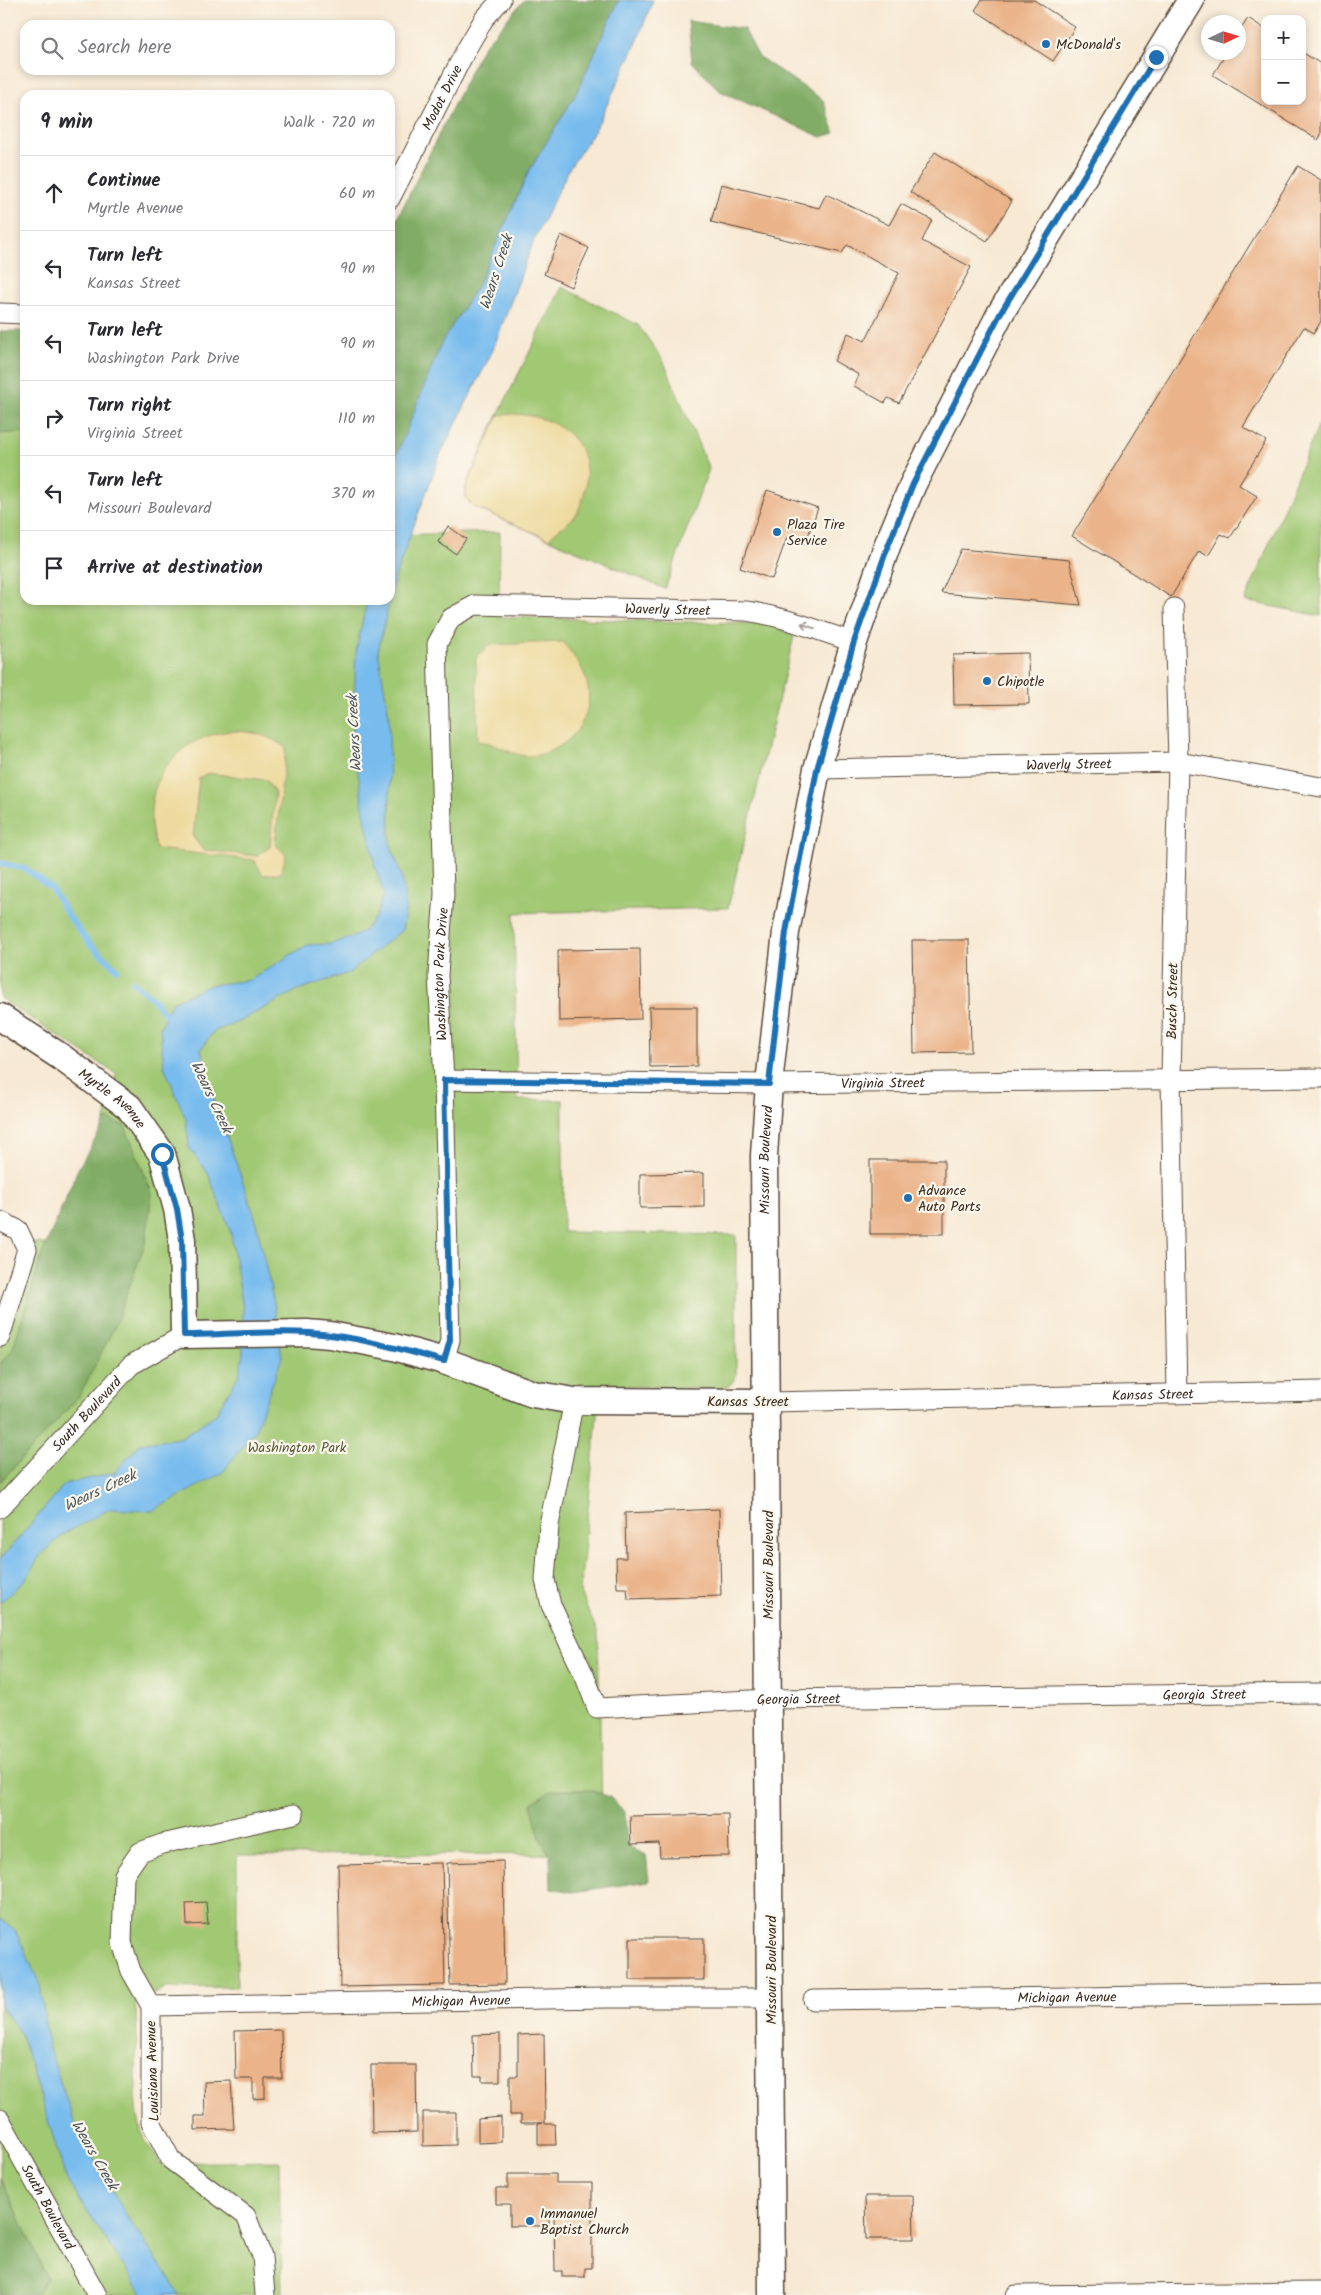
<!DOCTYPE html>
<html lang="en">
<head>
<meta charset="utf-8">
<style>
	:root { --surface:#fff; --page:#f2f2f3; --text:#2b2b33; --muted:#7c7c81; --line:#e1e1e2 }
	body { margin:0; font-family:Kalam,sans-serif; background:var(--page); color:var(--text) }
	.controls { position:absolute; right:15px; top:15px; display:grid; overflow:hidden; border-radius:10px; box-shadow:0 2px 8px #0003 }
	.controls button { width:45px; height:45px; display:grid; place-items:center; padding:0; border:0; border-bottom:1px solid var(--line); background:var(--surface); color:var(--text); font:25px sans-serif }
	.compass { position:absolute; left:1201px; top:15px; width:45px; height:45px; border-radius:50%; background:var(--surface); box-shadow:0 2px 8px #0003; rotate:86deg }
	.stop { position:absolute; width:15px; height:15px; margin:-11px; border:4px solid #1f6fb2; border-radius:50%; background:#fff }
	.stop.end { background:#1f6fb2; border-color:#fff; box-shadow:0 1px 5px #0008 }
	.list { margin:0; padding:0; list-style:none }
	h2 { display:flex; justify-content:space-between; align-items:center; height:65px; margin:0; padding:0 20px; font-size:21px }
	h2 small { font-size:16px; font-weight:400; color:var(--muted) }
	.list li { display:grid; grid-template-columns:32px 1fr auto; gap:15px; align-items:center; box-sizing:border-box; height:75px; padding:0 20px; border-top:1px solid var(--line) }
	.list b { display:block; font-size:19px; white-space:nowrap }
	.list p { margin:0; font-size:16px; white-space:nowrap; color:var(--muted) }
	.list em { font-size:16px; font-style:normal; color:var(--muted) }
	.icon { flex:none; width:28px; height:28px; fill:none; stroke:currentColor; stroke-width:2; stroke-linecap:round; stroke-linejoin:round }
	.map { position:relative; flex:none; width:1321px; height:2295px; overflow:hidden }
	.search { position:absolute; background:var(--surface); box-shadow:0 2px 8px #0003; left:20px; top:20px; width:375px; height:55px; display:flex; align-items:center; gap:12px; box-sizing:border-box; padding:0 18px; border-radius:15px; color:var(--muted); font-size:19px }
	.panel { position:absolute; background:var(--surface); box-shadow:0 2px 8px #0003; left:20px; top:90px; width:375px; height:515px; border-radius:15px }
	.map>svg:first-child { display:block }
</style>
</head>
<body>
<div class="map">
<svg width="1321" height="2295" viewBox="0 0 1321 2295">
	<rect width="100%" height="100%" fill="#fbf7ec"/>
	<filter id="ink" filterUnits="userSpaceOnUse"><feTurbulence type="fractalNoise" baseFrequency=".02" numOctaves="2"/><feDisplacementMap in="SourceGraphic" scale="10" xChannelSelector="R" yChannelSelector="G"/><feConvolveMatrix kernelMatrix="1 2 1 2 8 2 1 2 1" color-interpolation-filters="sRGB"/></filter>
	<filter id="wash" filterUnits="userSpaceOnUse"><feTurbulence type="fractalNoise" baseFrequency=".0096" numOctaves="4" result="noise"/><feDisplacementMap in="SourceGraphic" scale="20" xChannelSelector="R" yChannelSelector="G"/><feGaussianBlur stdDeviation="1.12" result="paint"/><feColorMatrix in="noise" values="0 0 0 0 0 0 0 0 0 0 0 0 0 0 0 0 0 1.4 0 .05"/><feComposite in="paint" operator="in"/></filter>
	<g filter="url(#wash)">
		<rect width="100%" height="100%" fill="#f7e9d4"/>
		<g fill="#a1c873" stroke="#6e7948">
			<path d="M562,287L638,325L663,360L709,469L665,589L474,507L466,499V487L491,429Z"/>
			<path d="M0,333H25V600H390V535L500,532L499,617L771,624L794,636L728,908L514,913L517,1100H563V1232L736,1235V1377L730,1385L721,1389L600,1385L580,1593L598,1633L603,1854L237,1855V1987L166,1988L135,2003C141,2045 130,2088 141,2130C144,2141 154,2153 160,2163L279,2161L282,2295H0V1347L6,1340L27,1279L36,1242L73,1252L116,1074L0,998Z"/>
			<path d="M1321,419V616L1245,601Z"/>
		</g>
		<g fill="#80ac65" stroke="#5e6b42">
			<path d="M524,0H619L576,94L529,171L478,285L442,342L390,478V233L482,48Z"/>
			<path d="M688,21L744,29L759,57L823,100L835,133L821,137L720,91L692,62Z"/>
			<path d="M0,331H25V432L0,434Z"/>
			<path d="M107,1119L125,1126L152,1193L146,1241L115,1326L79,1397L0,1482V1364L13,1348L42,1254L78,1169Z"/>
			<path d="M551,1790H590L610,1797L625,1812L627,1846L646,1855L649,1881L573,1892L551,1888L550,1856L540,1838L531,1804Z"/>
			<path d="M0,2179L10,2197L47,2278L36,2295H0Z"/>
		</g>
		<g fill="#eeda9e" stroke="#94825e" fill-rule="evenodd">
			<path d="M514,414C555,416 591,438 586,484C584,494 582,504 577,513C569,525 557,528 549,539L474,507L466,499V487L499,415Z"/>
			<path d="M563,642C572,654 583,667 587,682C596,718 569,751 533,756C512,758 498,742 478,741L476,658L489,645Z"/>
			<path d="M231,731C252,731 269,735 286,748L275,844L286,855L281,873L263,875L254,860L156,849C138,790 169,738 231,731ZM208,773L266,780L275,793L270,847L257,856L203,850L193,837L199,778Z"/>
		</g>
		<g fill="#78bcee" stroke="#5a7386">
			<path d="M619,0H653L637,42L595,130L569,169L534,240L492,352L440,455L395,577L378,651L389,716L390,843L402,877L406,907L402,930L349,973L298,990L240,1021L213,1032L201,1049L212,1094L255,1217L274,1303L282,1358L255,1431L222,1473L152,1511L110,1509L64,1534L41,1554L26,1579L0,1603V1560L65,1484L114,1473L140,1444L180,1438L215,1415L239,1375L243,1354V1309L231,1233L208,1173L189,1148L186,1119L164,1066L160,1029L172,1002L211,985L250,980L307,945L330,944L353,937L365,930L376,916L384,893L376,870L364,813L353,737L356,651L367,600H390V478L393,464L442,342L478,285L529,171L576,94Z"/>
			<path d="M0,1919L15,1930L40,1984L48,2046L76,2128L131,2223L170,2279L178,2295H143L67,2181L21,2034L0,2005Z"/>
		</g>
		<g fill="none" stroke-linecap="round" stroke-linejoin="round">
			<g stroke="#78bcee" stroke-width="6">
				<path d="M0,863L26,869L51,888L67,914L89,943L117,969"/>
				<path d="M133,982L150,996L172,1022"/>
			</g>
		</g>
		<g id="blocks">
			<g fill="#eab389">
				<path d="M982,0H1034L1075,27L1053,61L975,10Z"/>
				<path d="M1248,18L1265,29V101H1302V52L1321,64V135L1318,140L1213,75L1227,52H1238V34Z"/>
				<path d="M935,152L1012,201L987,241L910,192Z"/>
				<path d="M1298,166L1321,180V321L1314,333L1304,327L1243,427L1266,441L1239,485L1257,496L1230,538L1221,534L1208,556L1199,551L1171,597L1072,536Z"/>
				<path d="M721,184L819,208L826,194L889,225L901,204L932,220L922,241L971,267L899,403L888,398L885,403L854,386L859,375L834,361L848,333L865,341L899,273L847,245L842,253L711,222Z"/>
				<path d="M561,235L589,248L571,287L544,274Z"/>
				<path d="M767,490L818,508L805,544L787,537L772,579L740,568Z"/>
				<path d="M448,526L466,539L456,554L438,542Z"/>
				<path d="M961,549L1069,560L1081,605L941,593Z"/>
				<path d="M1028,653L1029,704L954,705L953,655Z"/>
				<path d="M912,940H969L971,1052L914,1053Z"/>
				<path d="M640,949L641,1019L559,1021L558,950Z"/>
				<path d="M649,1007H697V1066L650,1067Z"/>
				<rect x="870" y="1160" width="74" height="74"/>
				<path d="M704,1173V1207L640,1208V1174Z"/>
				<path d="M719,1509L721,1596L628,1599L627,1588H617L616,1558H626L625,1513Z"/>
				<path d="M728,1814L729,1856L660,1857L659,1843L631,1844L630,1816Z"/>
				<path d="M503,1861L505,1984L450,1985L447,1863Z"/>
				<path d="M442,1863L445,1985L340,1987L338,1865Z"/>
				<path d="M206,1902L208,1924L187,1925L186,1903Z"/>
				<rect x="630" y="1938" width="74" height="42"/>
				<path d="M281,2030L282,2078H265V2098L253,2099V2079H236L235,2031Z"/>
				<path d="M500,2034V2081H482V2076H474L473,2035Z"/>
				<path d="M544,2034L545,2124H555L556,2145H538V2124L543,2123H521V2115H510V2076H518V2035Z"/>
				<path d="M371,2065H416L417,2132L372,2133Z"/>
				<path d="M231,2081L234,2129L195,2130V2116H205L204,2082Z"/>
				<path d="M423,2112H456V2145L423,2146Z"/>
				<path d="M501,2117V2142L478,2143V2119Z"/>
				<path d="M508,2174H556V2183H592V2268H585V2277H562V2271H555L554,2217H549V2226H510V2204H496V2188H508Z"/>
				<path d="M865,2196H913L914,2239H866Z"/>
			</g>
		</g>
	</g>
	<g filter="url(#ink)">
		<use href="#blocks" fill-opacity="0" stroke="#574739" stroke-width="1"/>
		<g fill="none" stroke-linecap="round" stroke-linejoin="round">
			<defs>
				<g id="street">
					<path id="s1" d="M390,199L467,48L484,19L501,0"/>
					<path d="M0,313L25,314"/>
					<path d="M1174,608L1178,762L1171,1078L1177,1394"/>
					<path id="s2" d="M817,769L1178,762L1321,787"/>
					<path id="s3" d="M444,1080L769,1084L1321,1078"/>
					<path d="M0,1221L18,1230L27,1249L0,1337"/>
					<path id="s4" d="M444,1361L450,1340L444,1080L438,975L444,894L437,644L451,618L475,605L746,611C784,616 818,631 854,642"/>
					<path id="s5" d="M574,1401L549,1525L545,1580L551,1605L585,1677L597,1708L769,1699L1321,1693"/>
					<path id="s6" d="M767,1402L1321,1391"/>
					<path id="s7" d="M0,1508L131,1365L184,1335"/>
					<path id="s8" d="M813,2000L1321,1994"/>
					<path id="s9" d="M151,2006L606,1998H771"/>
					<path id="s10" d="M0,2119L97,2295"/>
					<path d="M265,2295L262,2256L246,2216L171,2160L151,2122V2006L131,1971L122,1943L124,1875L140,1852L162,1844L294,1814"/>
					<path d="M1016,2295L1321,2292"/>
				</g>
				<g id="secondary">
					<path id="s11" d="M0,1017L61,1057L129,1107L162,1154L177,1209L182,1240L184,1335L307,1333L330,1335L394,1347L444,1361L533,1394L574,1401L767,1402"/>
					<path id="s12" d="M772,2295L764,1155L769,1084L786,932L817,769L854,642L887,546L913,484L1000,314L1191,0"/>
				</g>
			</defs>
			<use href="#street" stroke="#574739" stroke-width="21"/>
			<use href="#secondary" stroke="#574739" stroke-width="29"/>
			<use href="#street" stroke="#fff" stroke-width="19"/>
			<use href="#secondary" stroke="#fff" stroke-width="26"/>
		</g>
		<defs><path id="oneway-shaft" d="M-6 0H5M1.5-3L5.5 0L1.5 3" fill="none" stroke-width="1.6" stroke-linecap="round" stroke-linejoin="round" transform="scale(1.25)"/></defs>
		<use stroke="#a79f9a" href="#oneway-shaft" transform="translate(808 626) rotate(-159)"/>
	</g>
	<g fill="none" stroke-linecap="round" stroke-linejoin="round" filter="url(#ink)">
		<path stroke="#1f6fb2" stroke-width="6" d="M162,1154L177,1209L182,1240L184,1335C226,1335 268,1330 310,1333C355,1336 400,1349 444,1361L450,1340L444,1080L769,1084L786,932L817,769L854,642L888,546L913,484L1000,314L1156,57"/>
	</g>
	<g fill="#1f6fb2" stroke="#fbf7ec" stroke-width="2">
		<circle cx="1046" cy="44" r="5"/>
		<circle cx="777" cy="532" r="5"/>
		<circle cx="987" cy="681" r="5"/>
		<circle cx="908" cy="1198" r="5"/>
		<circle cx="530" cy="2221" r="5"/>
	</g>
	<g text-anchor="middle" stroke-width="4.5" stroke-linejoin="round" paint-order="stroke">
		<g font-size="14" fill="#3b2a1e" stroke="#fbf7ec" text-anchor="start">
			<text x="1056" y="49">McDonald's</text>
			<text x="787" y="529">Plaza Tire<tspan x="787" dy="16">Service</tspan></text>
			<text x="997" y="686">Chipotle</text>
			<text x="918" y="1195">Advance<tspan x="918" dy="16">Auto Parts</tspan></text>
			<text x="540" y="2218">Immanuel<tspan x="540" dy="16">Baptist Church</tspan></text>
		</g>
		<g font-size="14" fill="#3b2a1e" stroke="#fbf7ec">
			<text dy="5" stroke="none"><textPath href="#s1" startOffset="114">Modot Drive</textPath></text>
			<text dy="5" stroke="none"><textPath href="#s4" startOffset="968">Waverly Street</textPath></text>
			<text dy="5" stroke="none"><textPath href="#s2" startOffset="252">Waverly Street</textPath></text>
			<text dy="5" stroke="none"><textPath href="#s4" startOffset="388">Washington Park Drive</textPath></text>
			<text transform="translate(1172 1001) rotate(-89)" y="5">Busch Street</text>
			<text dy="5" stroke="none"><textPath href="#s3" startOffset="439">Virginia Street</textPath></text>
			<text dy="5" stroke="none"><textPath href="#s11" startOffset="139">Myrtle Avenue</textPath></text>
			<text dy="5" stroke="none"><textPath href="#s12" startOffset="1135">Missouri Boulevard</textPath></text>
			<text dy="5" stroke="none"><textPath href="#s6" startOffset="386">Kansas Street</textPath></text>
			<text x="748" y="1406">Kansas Street</text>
			<text dy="5" stroke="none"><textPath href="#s7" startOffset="128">South Boulevard</textPath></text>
			<text transform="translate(768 1565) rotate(-90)" y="5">Missouri Boulevard</text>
			<text dy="5" stroke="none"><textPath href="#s5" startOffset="928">Georgia Street</textPath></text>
			<text dy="5" stroke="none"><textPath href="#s5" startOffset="522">Georgia Street</textPath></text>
			<text transform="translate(771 1970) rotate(-90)" y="5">Missouri Boulevard</text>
			<text dy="5" stroke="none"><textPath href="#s8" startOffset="254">Michigan Avenue</textPath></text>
			<text dy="5" stroke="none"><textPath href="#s9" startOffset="310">Michigan Avenue</textPath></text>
			<text transform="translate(152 2071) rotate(-92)" y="5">Louisiana Avenue</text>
			<text dy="5" stroke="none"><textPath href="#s10" startOffset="100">South Boulevard</textPath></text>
		</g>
		<g font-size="14" fill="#5a5938" stroke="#fbf7ec">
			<text x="297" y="1452">Washington Park</text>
		</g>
		<g font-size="15" font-style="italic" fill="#4d565c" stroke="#fbf7ec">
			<text transform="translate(496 272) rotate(-72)" y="5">Wears Creek</text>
			<text transform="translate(354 733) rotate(-93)" y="5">Wears Creek</text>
			<text transform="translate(212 1097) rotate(65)" y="5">Wears Creek</text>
			<text transform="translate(100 1490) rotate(-25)" y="5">Wears Creek</text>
			<text transform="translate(95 2155) rotate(60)" y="5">Wears Creek</text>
		</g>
	</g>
</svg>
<div class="controls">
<button>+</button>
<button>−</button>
</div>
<svg class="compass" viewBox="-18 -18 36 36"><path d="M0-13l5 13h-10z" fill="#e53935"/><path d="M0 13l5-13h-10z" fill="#7c7c81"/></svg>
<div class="stop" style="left:162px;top:1154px"></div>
<div class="stop end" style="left:1156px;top:57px"></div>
<div class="search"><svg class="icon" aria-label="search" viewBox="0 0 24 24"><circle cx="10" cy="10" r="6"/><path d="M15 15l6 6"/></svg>Search here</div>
<section class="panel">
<h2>9 min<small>Walk · 720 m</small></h2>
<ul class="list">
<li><svg class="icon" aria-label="ahead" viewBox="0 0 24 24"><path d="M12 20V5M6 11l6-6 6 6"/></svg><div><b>Continue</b><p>Myrtle Avenue</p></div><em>60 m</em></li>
<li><svg class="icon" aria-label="left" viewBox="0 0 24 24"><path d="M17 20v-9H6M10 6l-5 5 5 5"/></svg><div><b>Turn left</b><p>Kansas Street</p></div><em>90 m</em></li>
<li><svg class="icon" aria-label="left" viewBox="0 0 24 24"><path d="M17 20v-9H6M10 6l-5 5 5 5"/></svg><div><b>Turn left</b><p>Washington Park Drive</p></div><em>90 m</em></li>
<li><svg class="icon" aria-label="right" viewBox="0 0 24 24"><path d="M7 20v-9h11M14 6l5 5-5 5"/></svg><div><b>Turn right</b><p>Virginia Street</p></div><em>110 m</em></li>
<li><svg class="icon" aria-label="left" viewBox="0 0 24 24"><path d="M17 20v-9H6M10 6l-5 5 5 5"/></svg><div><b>Turn left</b><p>Missouri Boulevard</p></div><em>370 m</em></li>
<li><svg class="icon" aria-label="arrive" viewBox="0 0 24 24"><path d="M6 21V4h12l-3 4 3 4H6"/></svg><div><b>Arrive at destination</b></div></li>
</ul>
</section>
</div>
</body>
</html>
